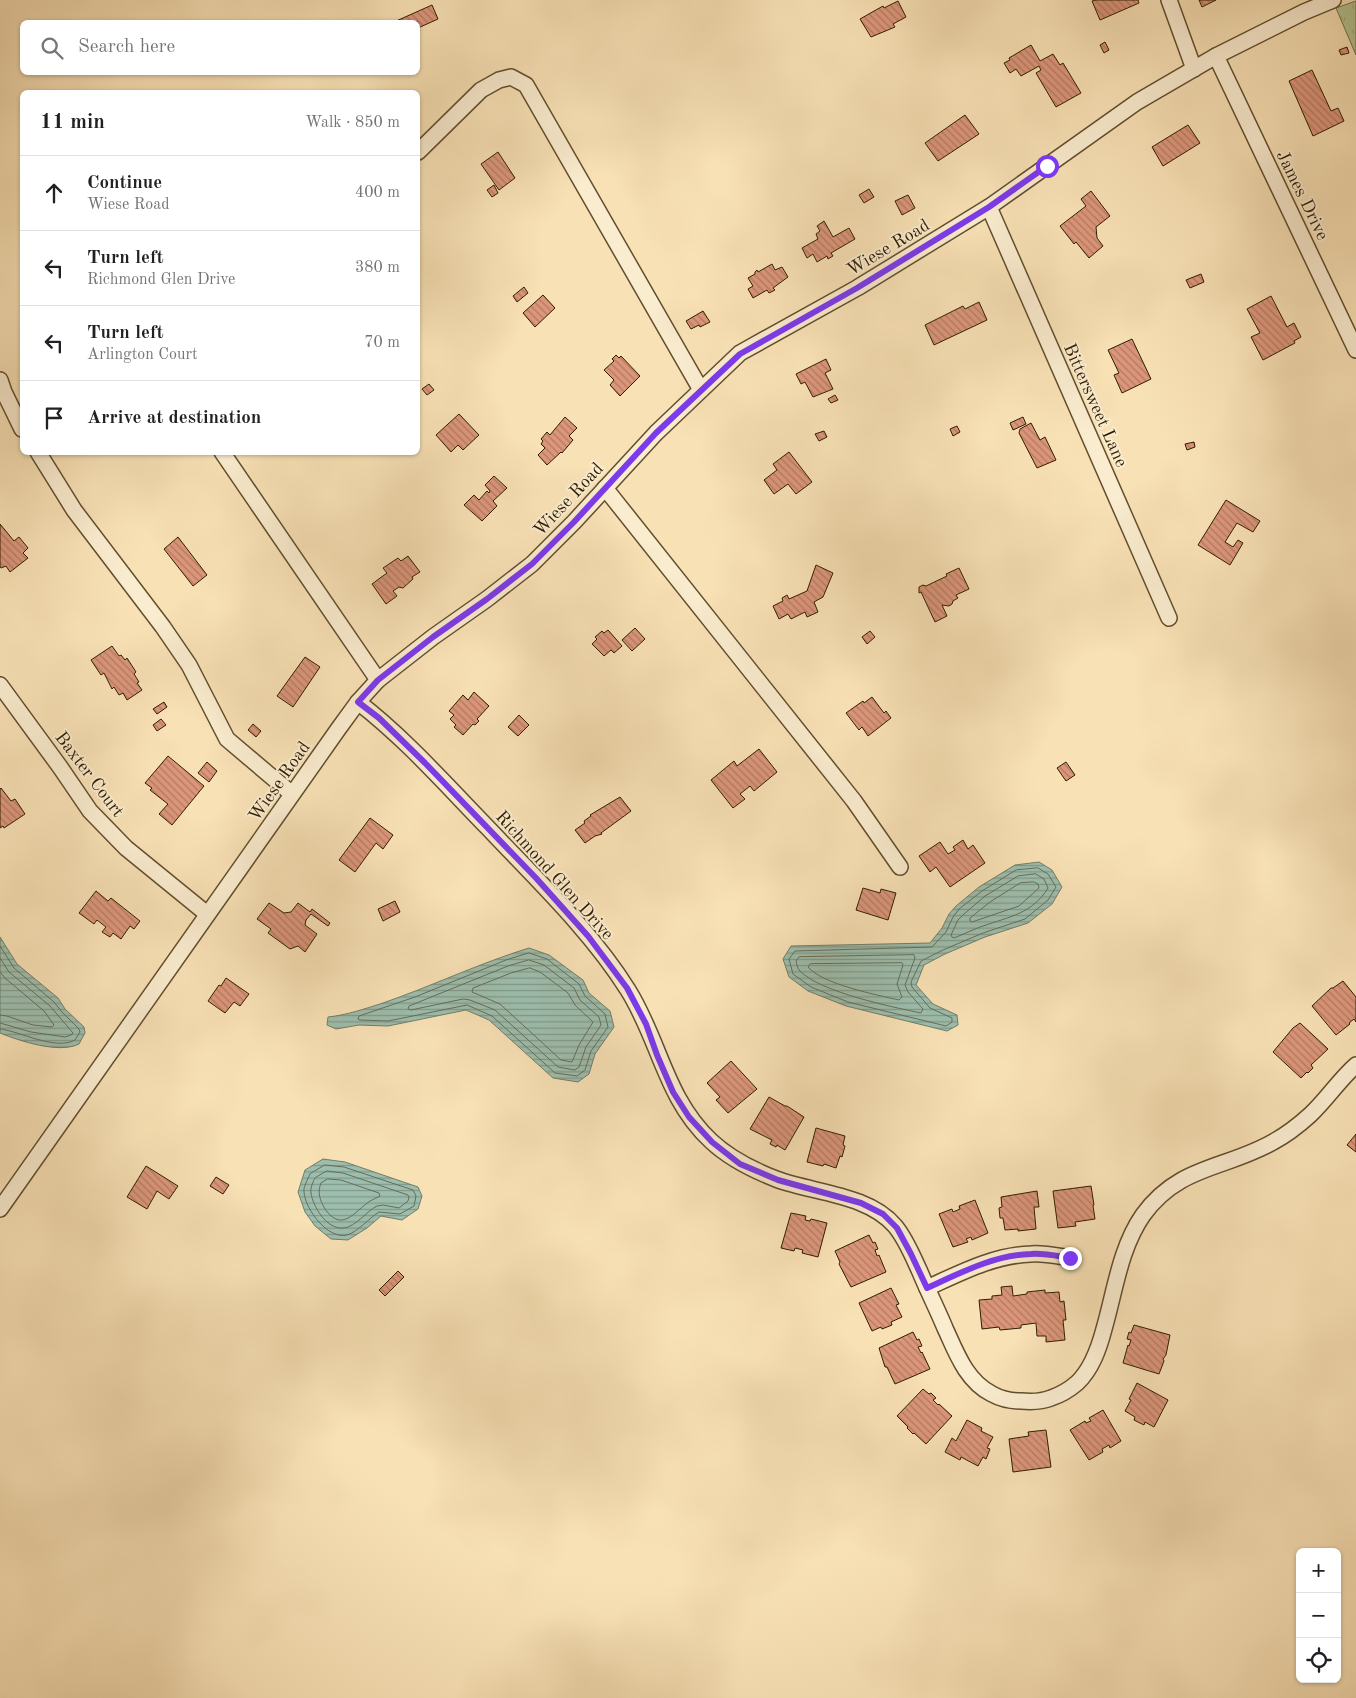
<!DOCTYPE html>
<html lang="en">
<head>
<meta charset="utf-8">
<style>
	:root { --surface:#fff; --page:#f6f6f6; --text:#202124; --muted:#757577; --line:#e0e0e0 }
	body { margin:0; font-family:"Old Standard TT",serif; background:var(--page); color:var(--text) }
	.controls { position:absolute; right:15px; bottom:15px; display:grid; overflow:hidden; border-radius:8px; box-shadow:0 1px 4px #0004 }
	.controls button { width:45px; height:45px; display:grid; place-items:center; padding:0; border:0; border-bottom:1px solid var(--line); background:var(--surface); color:var(--text); font:25px sans-serif }
	.stop { position:absolute; width:15px; height:15px; margin:-11px; border:4px solid #7c3aed; border-radius:50%; background:#fff }
	.stop.end { background:#7c3aed; border-color:#fff; box-shadow:0 1px 5px #0008 }
	.list { margin:0; padding:0; list-style:none }
	h2 { display:flex; justify-content:space-between; align-items:center; height:65px; margin:0; padding:0 20px; font-size:21px }
	h2 small { font-size:16px; font-weight:400; color:var(--muted) }
	.list li { display:grid; grid-template-columns:32px 1fr auto; gap:15px; align-items:center; box-sizing:border-box; height:75px; padding:0 20px; border-top:1px solid var(--line) }
	.list b { display:block; font-size:19px; white-space:nowrap }
	.list p { margin:0; font-size:16px; white-space:nowrap; color:var(--muted) }
	.list em { font-size:16px; font-style:normal; color:var(--muted) }
	.icon { flex:none; width:28px; height:28px; fill:none; stroke:currentColor; stroke-width:2; stroke-linecap:round; stroke-linejoin:round }
	.map { position:relative; flex:none; width:1356px; height:1698px; overflow:hidden }
	.search { position:absolute; background:var(--surface); box-shadow:0 1px 4px #0004; left:20px; top:20px; width:400px; height:55px; display:flex; align-items:center; gap:12px; box-sizing:border-box; padding:0 18px; border-radius:8px; color:var(--muted); font-size:19px }
	.panel { position:absolute; background:var(--surface); box-shadow:0 1px 4px #0004; left:20px; top:90px; width:400px; height:365px; border-radius:8px }
	.map>svg:first-child { display:block }
</style>
</head>
<body>
<div class="map">
<svg width="1356" height="1698" viewBox="0 0 1356 1698">
	<defs>
		<pattern id="grass-tufts" width="24" height="20" patternUnits="userSpaceOnUse" patternTransform="scale(1.25)"><rect width="24" height="20" fill="#b6c493"/><path d="M3 7l-1-3M5 7V3M7 7l1-3M15 17l-1-3M17 17v-4M19 17l1-3" fill="none" stroke="#9da87d"/></pattern>
		<pattern id="water-rules" width="6" height="5" patternUnits="userSpaceOnUse" patternTransform="scale(1.25)"><rect width="6" height="5" fill="#9dbeae"/><path d="M0 2.5h6" fill="none" stroke="#809a8b"/></pattern>
		<pattern id="building-back-hatch" width="6" height="6" patternUnits="userSpaceOnUse" patternTransform="scale(1.25)"><rect width="6" height="6" fill="#dc967b"/><path d="M-1 5l2 2M0 0l6 6M5-1l2 2" fill="none" stroke="#b37a62"/></pattern>
	</defs>
	<rect width="100%" height="100%" fill="#f8e1b5"/>
	<filter id="stains"><feTurbulence type="fractalNoise" baseFrequency=".004" numOctaves="4"/><feColorMatrix values="0 0 0 0 .2 0 0 0 0 .09 0 0 0 0 .02 0 0 0 .5 -.17"/></filter>
	<radialGradient id="worn" r=".72"><stop offset=".6" stop-color="#630" stop-opacity="0"/><stop offset="1" stop-color="#630" stop-opacity=".3"/></radialGradient>
	<path fill="url(#grass-tufts)" stroke="#73704a" d="M1356,1V55L1336,8Z"/>
	<g fill="url(#water-rules)" stroke="#717e68">
		<path d="M1039,862L1052,870L1062,887L1052,904L1028,923L985,937L945,954L924,965L916,985L933,1004L957,1015L958,1025L947,1031L846,1006L808,991L789,977L783,959L791,946L930,943L942,928L949,914L956,906L979,887L1015,865Z"/>
		<path d="M0,937L17,964L58,998L65,1009L84,1027L85,1033L79,1044C59,1054 20,1041 0,1033Z"/>
		<path d="M529,948L549,955L583,980L589,993L610,1011L614,1027L595,1054L589,1074L578,1082L553,1078L489,1020L466,1010L388,1026L359,1025L336,1029L327,1025L328,1017C347,1015 364,1009 383,1003C432,986 480,963 529,948Z"/>
		<path d="M323,1159L345,1162L418,1187L422,1196L418,1209L402,1220L381,1216L367,1228L348,1240L331,1239L315,1226L305,1212L298,1192L305,1170Z"/>
	</g>
	<g fill="none" stroke-linecap="round" stroke-linejoin="round">
		<g stroke="#666e57" stroke-width="1">
			<path d="M1038,868L1048,874L1056,887L1048,900L1025,919L983,933L943,950L921,961L911,982L912,987L930,1008L952,1018V1022L946,1026L848,1002L811,987L793,974L789,959L795,951L932,947L946,932L953,917L959,909L982,891L1016,870Z"/>
			<path d="M1036,874L1044,879L1048,888C1033,913 1009,917 983,926C974,929 964,934 954,938L952,937L951,935L958,920L964,914L985,896L1018,876Z"/>
			<path d="M1034,882L1038,884L1039,888L1019,906L972,922L970,921V918L990,902L1020,883Z"/>
			<path d="M0,946L14,968L54,1002L62,1012L79,1029L80,1032L75,1040C55,1051 20,1031 0,1029"/>
			<path d="M529,953L547,959L579,984L585,996L605,1014L608,1027L591,1051L585,1070L577,1076L555,1073L492,1016L467,1005L388,1021L360,1020L358,1019L359,1016L415,997L506,960Z"/>
			<path d="M914,955L915,958L905,985L908,992L923,1009L921,1013C892,1007 820,992 800,971C797,968 797,964 796,961L799,957Z"/>
			<path d="M0,958L9,972L50,1006L73,1033L71,1035L65,1037L31,1032L0,1023"/>
			<path d="M529,960L544,965L574,988L580,1000L599,1017L601,1025L586,1047L579,1067L575,1070L558,1067L495,1010L470,1000L463,999L411,1010L408,1009L409,1006L508,966Z"/>
			<path d="M902,963L903,965L897,984L902,997L899,1000C877,995 822,984 808,967L810,964Z"/>
			<path d="M530,968L540,972L568,993L575,1005L593,1022L579,1045L572,1062L561,1060L500,1004L472,992L473,988L511,973Z"/>
			<path d="M0,972L5,978L44,1011L54,1025L52,1027L33,1025L7,1016L0,1015"/>
			<path d="M325,1165L344,1167L413,1190L416,1196L414,1206L400,1214L379,1212C369,1218 359,1231 347,1235C328,1240 305,1209 304,1192C303,1187 308,1179 310,1174Z"/>
			<path d="M327,1171L343,1173L408,1195L409,1197L408,1201L399,1208L383,1205L377,1206C367,1211 355,1227 344,1228C327,1230 313,1207 311,1193C310,1188 313,1182 315,1178Z"/>
			<path d="M328,1179L341,1180L379,1193L380,1196C377,1198 373,1199 370,1201C354,1212 342,1233 325,1209C320,1200 317,1193 321,1183Z"/>
		</g>
	</g>
	<g fill="url(#building-back-hatch)" stroke="#301d00">
		<path d="M1096,0H1138L1139,3L1100,20L1092,1Z"/>
		<path d="M1199,0H1216L1202,7Z"/>
		<path d="M898,1L906,17L893,24L895,27L871,37L860,19L883,6L884,8Z"/>
		<path d="M432,5L438,19L418,28L420,31L418,32V22H394Z"/>
		<path d="M1105,42L1109,50L1104,53L1100,45Z"/>
		<path d="M1031,45L1040,61L1053,54L1060,65L1063,63L1081,93L1056,107L1036,73L1041,70L1039,66L1021,76L1016,69L1010,73L1004,63L1010,60L1009,58Z"/>
		<path d="M1347,47L1349,53L1341,55L1339,50Z"/>
		<path d="M1312,70L1331,111L1338,108L1344,121L1313,136L1289,81Z"/>
		<path d="M965,115L979,134L938,161L925,143Z"/>
		<path d="M1188,125L1200,143L1163,166L1152,147Z"/>
		<path d="M498,152L515,178L499,190L481,164Z"/>
		<path d="M494,185L498,193L492,197L487,190Z"/>
		<path d="M869,189L874,197L864,203L859,195Z"/>
		<path d="M1091,191L1110,216L1096,227L1097,238L1103,246L1089,258L1076,242L1074,244L1060,226L1086,206L1081,199Z"/>
		<path d="M908,195L915,208L902,215L895,201Z"/>
		<path d="M824,221L833,237L849,228L855,239L831,253L833,256L828,259L827,256L817,262L813,254L807,258L802,248L818,239L816,234L820,231L817,226Z"/>
		<path d="M772,264L775,270L782,267L788,277L773,288L775,290L769,293L767,290L753,298L748,289L753,286L748,278L755,274V272L757,270L758,272Z"/>
		<path d="M1201,274L1204,282L1190,288L1186,280Z"/>
		<path d="M524,287L528,293L517,302L513,296Z"/>
		<path d="M543,295L555,308L535,327L523,313Z"/>
		<path d="M1271,296L1287,327L1294,323L1301,337L1294,341L1295,343L1263,360L1251,337L1260,333L1247,309Z"/>
		<path d="M979,302L987,320L934,345L925,325L963,306L965,309Z"/>
		<path d="M703,311L710,322L700,327L699,325L691,329L686,321Z"/>
		<path d="M1132,339L1151,379L1122,393L1114,375L1119,373L1108,350Z"/>
		<path d="M616,355L619,358L621,356L640,376L620,396L610,385L614,380L604,370L614,361L612,359Z"/>
		<path d="M826,359L831,370L825,373L833,389L813,397L805,382L801,384L796,374Z"/>
		<path d="M429,384L434,390L427,395L422,389Z"/>
		<path d="M835,395L838,400L831,403L828,399Z"/>
		<path d="M459,414L479,435L463,450L458,445L451,452L436,435Z"/>
		<path d="M565,417L577,428L569,436L573,440L562,453L561,452L547,465L538,455L545,448L541,444L543,441L541,439L547,432L550,435Z"/>
		<path d="M1023,417L1026,424L1013,430L1010,423Z"/>
		<path d="M1031,423L1040,440L1045,437L1056,460L1037,468L1019,433L1020,429Z"/>
		<path d="M957,426L960,432L953,436L950,429Z"/>
		<path d="M824,431L827,437L819,441L815,434Z"/>
		<path d="M1194,442L1195,447L1187,450L1185,444Z"/>
		<path d="M789,452L812,482L796,494L788,484L774,494L764,480L777,470L773,464Z"/>
		<path d="M494,476L507,488L493,501L497,506L482,521L464,505L474,495L479,500L487,491L489,493L490,491L485,485Z"/>
		<path d="M1226,500L1260,521L1253,532L1237,523L1225,542L1233,547L1238,540L1243,543L1230,565L1198,545Z"/>
		<path d="M0,524L14,541L19,537L28,548L23,553L28,558L10,572L6,566L1,568L0,566Z"/>
		<path d="M178,537L207,575L193,586L164,549Z"/>
		<path d="M408,556L420,572L412,577L413,579L403,588L399,587L393,591L397,596L386,604L372,584L387,573L383,568L398,558L401,561Z"/>
		<path d="M816,565L833,573L823,597L814,602L818,612L807,617L805,612L791,619L788,614L779,619L773,606L783,601L782,598L787,595L789,599L807,591Z"/>
		<path d="M959,568L969,589L956,595L958,598L953,601L952,604L949,606L942,605L947,616L935,622L921,592L919,593V587L923,585L926,586L947,576L946,574Z"/>
		<path d="M635,628L645,639L632,651L622,640Z"/>
		<path d="M608,630L622,646L614,653L611,650L604,656L592,644L597,639L595,637L602,631L604,633Z"/>
		<path d="M870,631L875,637L867,644L862,637Z"/>
		<path d="M112,646L119,656L121,655L125,660L127,658L136,672L134,674L139,682L137,683L142,690L127,700L123,693L119,695L114,687L112,689L104,673L101,675L91,660Z"/>
		<path d="M305,657L320,667L293,707L277,696Z"/>
		<path d="M474,692L489,706L477,719L479,721L475,725L473,724L463,735L454,727L456,725L450,719L454,715L449,711L463,695L468,700Z"/>
		<path d="M872,697L884,713L886,711L891,718L868,736L862,727L859,730L846,713L863,701L864,703Z"/>
		<path d="M164,702L167,707L157,714L153,709Z"/>
		<path d="M519,715L529,725L518,736L508,727Z"/>
		<path d="M161,719L166,725L157,731L153,725Z"/>
		<path d="M253,724L261,731L256,737L248,730Z"/>
		<path d="M759,749L777,772L754,791L750,786L740,794L745,799L733,808L711,780L734,761L737,766Z"/>
		<path d="M168,756L204,786L172,825L159,814L168,804L150,790L152,788L145,783Z"/>
		<path d="M207,762L217,771L209,782L198,773Z"/>
		<path d="M1066,762L1075,775L1066,781L1057,768Z"/>
		<path d="M1,788L11,801L15,799L25,814L4,828L3,826L0,828V789Z"/>
		<path d="M620,797L631,811L601,833L602,834L595,836L585,843L575,830L585,823L584,821L591,816L590,815Z"/>
		<path d="M370,818L393,835L383,849L376,843L355,872L339,860Z"/>
		<path d="M963,840L968,849L973,845L985,863L950,887L936,867L930,872L919,856L940,842L948,854L955,850L953,847Z"/>
		<path d="M863,888L880,893L881,889L896,893L888,920L856,910Z"/>
		<path d="M96,891L108,901L111,898L140,921L134,929L130,926L121,939L113,933L110,937L102,932L106,927L97,920L94,924L79,913Z"/>
		<path d="M395,901L400,912L383,921L378,909Z"/>
		<path d="M269,903L284,913L291,912L298,903L310,912L312,909L330,923L328,926L311,914L306,920L305,925L317,934L305,952L298,946L290,949L268,933L271,929L257,919Z"/>
		<path d="M226,978L249,994L240,1006L234,1002L225,1013L208,1001L219,985L221,986Z"/>
		<path d="M1343,981L1356,997V1022L1354,1019L1349,1023L1350,1024L1336,1035L1312,1006L1331,988H1333Z"/>
		<path d="M1300,1023L1328,1049L1311,1065L1313,1068L1308,1073L1307,1072L1301,1078L1273,1052L1293,1028Z"/>
		<path d="M731,1061L757,1089L728,1113L716,1100L720,1097L707,1083Z"/>
		<path d="M769,1097L785,1106H787L804,1117L785,1150L777,1145L776,1147L770,1144L772,1140L750,1129Z"/>
		<path d="M816,1128L845,1136L843,1145L845,1146L842,1157L840,1156L836,1168L824,1164L823,1166L807,1162Z"/>
		<path d="M1356,1134V1152L1347,1145Z"/>
		<path d="M146,1166L178,1186L169,1199L157,1191L147,1209L127,1197Z"/>
		<path d="M216,1177L229,1185L223,1194L210,1186Z"/>
		<path d="M1091,1186L1094,1205L1093,1206L1095,1219L1075,1222L1076,1226L1058,1228L1053,1191Z"/>
		<path d="M1037,1191L1039,1207H1034L1036,1229L1018,1231V1229L1005,1230L1003,1218H1000L999,1208L1002,1207L1001,1197Z"/>
		<path d="M975,1200L988,1233L972,1240L971,1237L966,1239L968,1242L953,1247L939,1214L952,1209L953,1212L960,1209L959,1206Z"/>
		<path d="M791,1213L806,1216L805,1220L810,1221L811,1219L827,1223L818,1257L802,1253L803,1250L795,1248L794,1251L781,1248Z"/>
		<path d="M869,1235L873,1243L875,1242L878,1249L875,1250L877,1256L879,1255L886,1272L851,1287L839,1264L840,1262L835,1251Z"/>
		<path d="M398,1271L404,1277L385,1296L379,1290Z"/>
		<path d="M1012,1286L1013,1296L1027,1294V1292L1045,1290V1293L1059,1292L1060,1302L1064,1301L1066,1320H1063L1065,1340L1046,1342V1336H1037L1036,1323L1021,1325V1328L1000,1330L999,1327L982,1329L979,1300L992,1299V1296L1002,1295L1001,1287Z"/>
		<path d="M891,1288L899,1304L896,1305L902,1317L891,1322L892,1325L882,1329L881,1327L872,1331L859,1303Z"/>
		<path d="M1134,1325L1170,1335L1166,1355L1163,1359L1164,1361L1159,1374L1123,1363L1128,1345L1129,1346L1131,1340L1127,1339L1129,1332L1131,1333Z"/>
		<path d="M913,1332L917,1340L919,1339L922,1346L918,1347L921,1353L922,1352L930,1369L895,1384L887,1367H885L879,1348Z"/>
		<path d="M1137,1383L1168,1400L1154,1427L1145,1422L1144,1425L1134,1420L1135,1417L1125,1411L1131,1400L1129,1399Z"/>
		<path d="M923,1389L929,1394L931,1393L936,1398L933,1400L938,1405L939,1404L952,1416L926,1444L914,1433L913,1434L907,1428L908,1427L897,1416Z"/>
		<path d="M1103,1410L1121,1441L1110,1448L1109,1445L1102,1449L1103,1452L1089,1460L1070,1430L1085,1421L1086,1423L1091,1421L1089,1418Z"/>
		<path d="M967,1420L982,1428L981,1431L993,1437L987,1448L990,1449L986,1459L983,1457L978,1466L961,1457L960,1460L945,1452L952,1438L956,1441Z"/>
		<path d="M1046,1430L1051,1467L1013,1472L1009,1439L1029,1436L1028,1432Z"/>
	</g>
	<g fill="none" stroke-linecap="round" stroke-linejoin="round">
		<defs>
			<g id="minor">
				<path d="M1169,0L1194,69"/>
				<path d="M1216,56L1356,350"/>
				<path d="M418,152L481,90L499,80L511,77L526,85L701,390"/>
				<path d="M989,207L1169,618"/>
				<path d="M0,380L4,392L22,429"/>
				<path d="M38,452L74,510L163,627L189,665L227,739L292,794"/>
				<path d="M222,452L378,680"/>
				<path d="M605,488L854,801L900,867"/>
				<path d="M0,685L60,767L90,811L126,848L207,914"/>
				<path d="M358,702C406,739 447,786 489,829C536,879 591,931 628,990C660,1041 665,1098 711,1141C730,1159 753,1170 776,1179C813,1193 868,1194 895,1226C906,1239 913,1257 920,1272C928,1291 937,1309 945,1328C956,1352 966,1381 992,1394C1001,1399 1012,1401 1021,1401C1032,1402 1041,1402 1051,1398C1060,1395 1070,1389 1077,1383C1092,1369 1099,1348 1104,1329C1115,1291 1120,1248 1143,1215C1179,1165 1226,1169 1273,1142C1286,1135 1299,1125 1310,1115C1327,1099 1339,1080 1356,1065"/>
				<path d="M0,1209L339,728L358,702L378,680L433,637L487,599L532,564L574,522L656,433L740,353L857,288L989,207L1137,102L1216,56L1304,12L1333,0"/>
				<path d="M927,1288C960,1273 994,1255 1031,1254C1044,1253 1057,1256 1070,1258"/>
			</g>
		</defs>
		<use href="#minor" stroke="#624e2d" stroke-width="18"/>
		<use href="#minor" stroke="#faeccf" stroke-width="15"/>
	</g>
	<g fill="none" stroke-linecap="round" stroke-linejoin="round">
		<path stroke="#7c3aed" stroke-width="6" d="M1047,166L989,207L857,288L740,354L656,433L574,522L532,564L487,599L433,637L378,680L358,702L379,718L425,763L536,878L588,936L627,988L646,1024L657,1055L673,1092L689,1117L712,1142L740,1164L778,1180L861,1203L883,1214L897,1228L911,1254L927,1288C960,1273 994,1255 1031,1254C1044,1253 1057,1256 1070,1258"/>
	</g>
	<g text-anchor="middle" stroke-width="4" stroke-linejoin="round" paint-order="stroke">
		<g font-size="18" fill="#301d00" stroke="#faeccf">
			<text transform="translate(1303 195) rotate(64)" y="6">James Drive</text>
			<text transform="translate(888 247) rotate(-31)" y="6">Wiese Road</text>
			<text transform="translate(1096 405) rotate(66)" y="6">Bittersweet Lane</text>
			<text transform="translate(568 499) rotate(-47)" y="6">Wiese Road</text>
			<text transform="translate(90 774) rotate(53)" y="6">Baxter Court</text>
			<text transform="translate(279 781) rotate(-55)" y="6">Wiese Road</text>
			<text transform="translate(555 875) rotate(48)" y="6">Richmond Glen Drive</text>
		</g>
	</g>
	<rect width="100%" height="100%" filter="url(#stains)"/>
	<rect width="100%" height="100%" fill="url(#worn)"/>
</svg>
<div class="controls">
<button>+</button>
<button>−</button>
<button><svg class="icon" aria-label="locate" viewBox="0 0 24 24"><circle cx="12" cy="12" r="6"/><path d="M12 2v4M12 18v4M2 12h4M18 12h4"/></svg></button>
</div>
<div class="stop" style="left:1047px;top:166px"></div>
<div class="stop end" style="left:1070px;top:1258px"></div>
<div class="search"><svg class="icon" aria-label="search" viewBox="0 0 24 24"><circle cx="10" cy="10" r="6"/><path d="M15 15l6 6"/></svg>Search here</div>
<section class="panel">
<h2>11 min<small>Walk · 850 m</small></h2>
<ul class="list">
<li><svg class="icon" aria-label="ahead" viewBox="0 0 24 24"><path d="M12 20V5M6 11l6-6 6 6"/></svg><div><b>Continue</b><p>Wiese Road</p></div><em>400 m</em></li>
<li><svg class="icon" aria-label="left" viewBox="0 0 24 24"><path d="M17 20v-9H6M10 6l-5 5 5 5"/></svg><div><b>Turn left</b><p>Richmond Glen Drive</p></div><em>380 m</em></li>
<li><svg class="icon" aria-label="left" viewBox="0 0 24 24"><path d="M17 20v-9H6M10 6l-5 5 5 5"/></svg><div><b>Turn left</b><p>Arlington Court</p></div><em>70 m</em></li>
<li><svg class="icon" aria-label="arrive" viewBox="0 0 24 24"><path d="M6 21V4h12l-3 4 3 4H6"/></svg><div><b>Arrive at destination</b></div></li>
</ul>
</section>
</div>
</body>
</html>
